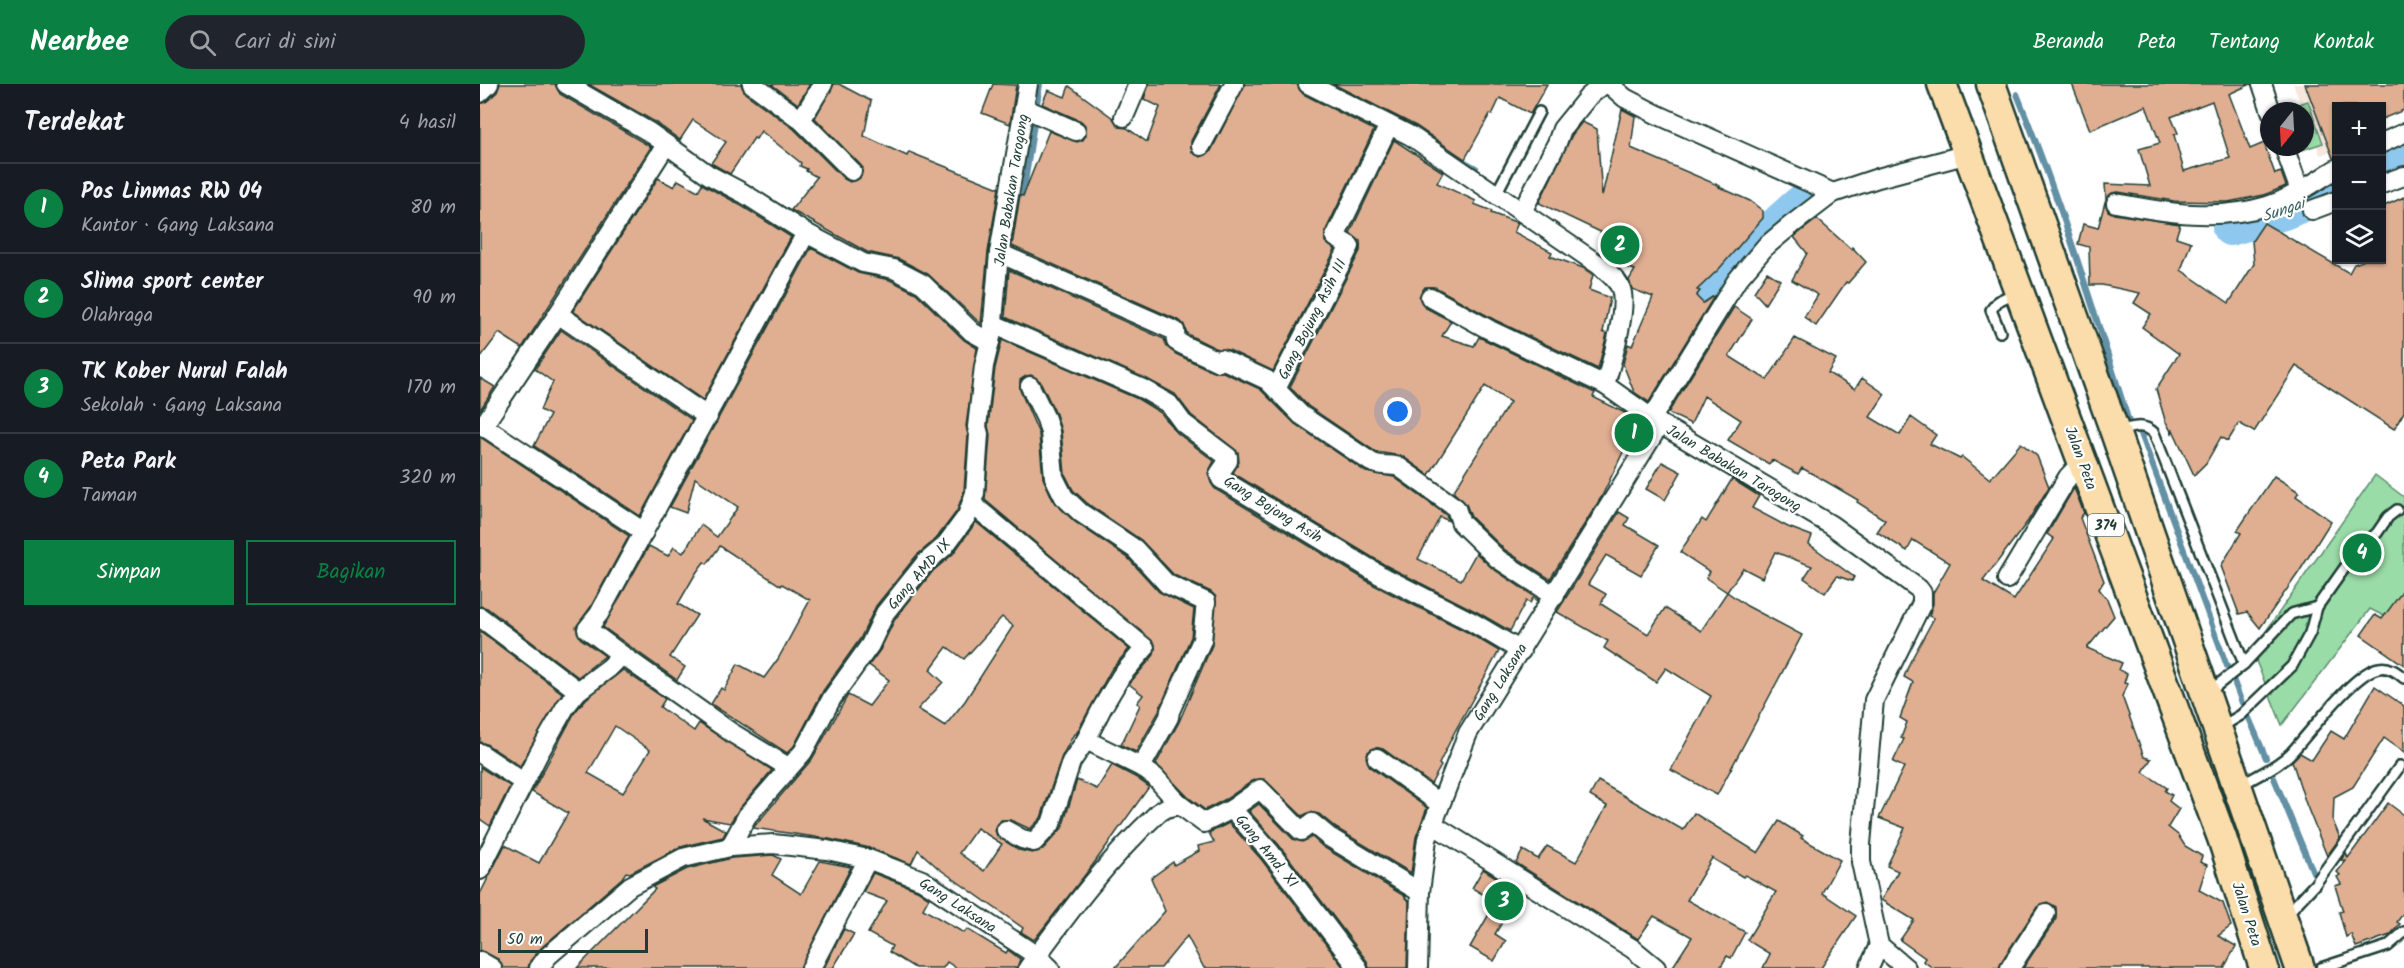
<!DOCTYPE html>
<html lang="id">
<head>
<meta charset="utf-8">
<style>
	:root { --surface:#171b24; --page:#20242c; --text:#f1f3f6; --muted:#9ea1a6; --line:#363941; --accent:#0b8043 }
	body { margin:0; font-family:Kalam,sans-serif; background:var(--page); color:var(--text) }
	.controls { position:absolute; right:18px; top:18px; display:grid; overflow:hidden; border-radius:0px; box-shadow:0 2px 4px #0004 }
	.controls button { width:54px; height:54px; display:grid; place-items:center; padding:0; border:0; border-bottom:2px solid var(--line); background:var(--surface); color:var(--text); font:30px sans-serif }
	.compass { position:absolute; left:1780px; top:18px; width:54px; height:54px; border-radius:50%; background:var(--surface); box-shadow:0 2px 4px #0004; rotate:198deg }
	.scale { position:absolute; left:18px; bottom:15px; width:150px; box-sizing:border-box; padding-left:6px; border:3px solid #1f3d34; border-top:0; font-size:16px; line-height:21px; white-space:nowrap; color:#1f3d34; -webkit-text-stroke:4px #fff; paint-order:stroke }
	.you { position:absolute; left:918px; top:328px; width:21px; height:21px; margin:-15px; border:4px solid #fff; border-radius:50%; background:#1a73e8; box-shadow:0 0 0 9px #1a73e833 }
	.badge { display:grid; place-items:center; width:39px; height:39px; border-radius:50%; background:var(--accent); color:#fff; font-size:20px; font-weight:700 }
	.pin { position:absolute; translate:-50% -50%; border:3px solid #fff; box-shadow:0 2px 6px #0006 }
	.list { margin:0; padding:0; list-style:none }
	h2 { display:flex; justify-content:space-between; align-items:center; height:78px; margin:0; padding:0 24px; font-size:26px }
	h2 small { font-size:20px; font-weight:400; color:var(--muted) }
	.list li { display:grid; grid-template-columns:39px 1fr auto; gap:18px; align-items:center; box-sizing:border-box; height:90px; padding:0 24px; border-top:2px solid var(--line) }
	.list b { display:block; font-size:22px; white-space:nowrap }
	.list p { margin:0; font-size:20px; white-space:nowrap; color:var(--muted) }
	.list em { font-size:20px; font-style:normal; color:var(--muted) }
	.actions { display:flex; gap:12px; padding:18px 24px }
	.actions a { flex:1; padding:14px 0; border:2px solid var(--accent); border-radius:0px; text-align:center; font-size:21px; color:var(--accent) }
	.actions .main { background:var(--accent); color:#fff }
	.icon { flex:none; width:33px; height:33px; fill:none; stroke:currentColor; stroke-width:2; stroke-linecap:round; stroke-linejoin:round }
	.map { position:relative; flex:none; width:1924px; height:884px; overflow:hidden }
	header { display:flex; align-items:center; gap:36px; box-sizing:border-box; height:84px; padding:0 30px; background:var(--accent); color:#fff }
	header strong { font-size:28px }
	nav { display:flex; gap:33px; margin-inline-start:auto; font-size:21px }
	.search { width:420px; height:54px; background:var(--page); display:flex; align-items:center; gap:15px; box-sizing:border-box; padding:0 21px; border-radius:33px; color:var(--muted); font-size:22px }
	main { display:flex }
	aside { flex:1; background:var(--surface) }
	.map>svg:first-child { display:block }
</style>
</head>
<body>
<header>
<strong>Nearbee</strong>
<div class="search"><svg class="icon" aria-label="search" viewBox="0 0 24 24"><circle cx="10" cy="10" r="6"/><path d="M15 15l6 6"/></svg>Cari di sini</div>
<nav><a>Beranda</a><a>Peta</a><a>Tentang</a><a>Kontak</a></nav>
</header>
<main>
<aside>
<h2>Terdekat<small>4 hasil</small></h2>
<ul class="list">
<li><span class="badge">1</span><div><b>Pos Linmas RW 04</b><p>Kantor · Gang Laksana</p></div><em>80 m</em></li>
<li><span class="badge">2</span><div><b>Slima sport center</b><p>Olahraga</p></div><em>90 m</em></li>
<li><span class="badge">3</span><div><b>TK Kober Nurul Falah</b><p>Sekolah · Gang Laksana</p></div><em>170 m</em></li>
<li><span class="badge">4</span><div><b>Peta Park</b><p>Taman</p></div><em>320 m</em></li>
</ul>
<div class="actions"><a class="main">Simpan</a><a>Bagikan</a></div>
</aside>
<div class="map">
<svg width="1924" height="884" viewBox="0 0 1924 884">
	<rect width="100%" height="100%" fill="#fff"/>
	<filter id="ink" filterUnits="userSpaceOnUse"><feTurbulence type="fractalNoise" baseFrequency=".0167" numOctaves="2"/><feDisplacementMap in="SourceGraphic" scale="12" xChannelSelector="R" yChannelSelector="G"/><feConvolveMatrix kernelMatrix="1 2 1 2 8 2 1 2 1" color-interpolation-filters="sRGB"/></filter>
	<g filter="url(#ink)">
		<path fill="#f6e7de" d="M1813,0H1882L1890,22H1856V66L1840,71L1825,27H1823Z"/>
		<g fill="#9adca7" stroke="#5c8c6e" stroke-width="1.5">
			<path d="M1828,17L1843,59L1822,66L1821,63H1825V27H1808L1807,24Z"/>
			<path d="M1895,391L1924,413V542L1890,525L1802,641L1772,567Z"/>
		</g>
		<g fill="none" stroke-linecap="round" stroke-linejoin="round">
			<g stroke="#6290a4" stroke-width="6">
				<path d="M854,0L914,34"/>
				<path d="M1537,10C1581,118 1615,230 1650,341"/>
				<path d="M973,71L996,84"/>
				<path d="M542,118L560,0"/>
				<path d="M1661,350L1747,582"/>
				<path d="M1753,595L1762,619"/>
				<path d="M1769,634L1786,674"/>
				<path d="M1794,694L1833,788"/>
			</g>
			<g stroke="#8fc8ee" stroke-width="36">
				<path d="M1902,85L1924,75"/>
				<path d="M1750,144L1804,128L1856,106"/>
				<path d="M1172,342L1166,332C1175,305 1189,283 1204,259C1239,202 1279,151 1332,110"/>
			</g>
		</g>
		<g fill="#e0af92" stroke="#1f3d34" stroke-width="1.5" fill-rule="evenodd">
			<path d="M20,0H75L80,10L171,63L42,264L19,249L0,274V20L7,17L17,8Z"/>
			<path d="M108,0H261L265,9L314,45L364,95L370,98L380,94L383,84L335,34L354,0H359L391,17L384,52L427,72L429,68L519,104L508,168L501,240L448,190L419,175L387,168L311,126L337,93L326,87L327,85L320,82L321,79L281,47L276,55L274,54L250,90L231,79L246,58L213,36L200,56L175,38Z"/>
			<path d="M291,0H330L318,20Z"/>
			<path d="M513,0L536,1L530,40L502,29Z"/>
			<path d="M669,0H741L711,57L712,68L721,73L731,67L765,0H817L823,10L894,46L845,148V158L855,166L793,287L749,266L737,265L707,250L704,241L700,237L532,162L540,111L543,112L569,47L597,58L603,56L606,51L605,41L601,37L562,20L568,6L585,13L589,2L633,34L639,43L647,44L667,58L680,23L664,15Z"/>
			<path d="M853,0H1067L1050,30L1020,14L1012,31L1010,30L985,75L936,42Z"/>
			<path d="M1592,0H1771L1749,10L1770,65L1784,59L1795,90L1801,88L1806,102L1784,111L1748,118L1694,117L1638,108L1632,109L1626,115L1625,100L1670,102L1659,65L1680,59L1666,22L1610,46ZM1732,17L1750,74L1704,87L1694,51L1698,49L1691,33Z"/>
			<path d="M1825,0H1924V26L1902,35V22H1857V74H1853Z"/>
			<path d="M1142,25L1155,32L1151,64L1240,102L1239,103L1270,117L1283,127V134L1239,185L1217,206L1220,207L1216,212L1223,219L1235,211L1169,318L1154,308L1143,280L1148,260L1152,262L1173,213L1152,205L1149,196L1155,186L1134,179L1126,173L1133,160L1129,158L1131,153L1059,119L1092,51L1102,38L1117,45L1122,112Z"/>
			<path d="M914,56L963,88L957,99L996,117L994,120L1012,127L1011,129L1038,139L1034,148L1072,168L1070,172L1103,184L1113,191L1109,206L1130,214L1123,248L1127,250L1118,285L1015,236L955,203H945L939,213L944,223L971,237L962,252L994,262L999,253L1115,309L1113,313L1147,330L1164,343L1152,365L1146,362L1122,412L1070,495L1025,466L991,433L986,420L973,408L1030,318L1005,302L949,391L922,372L896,368L828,322L810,303L880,167V157L870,149Z"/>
			<path d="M178,94L194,103L198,96L218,107L222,100L257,119L311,153L223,316L93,227Z"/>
			<path d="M1924,113V328L1914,345L1816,282L1774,348L1759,339L1748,357L1741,353L1726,379L1714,391L1693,346L1692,349L1685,336L1676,305L1699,270L1662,243L1671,230L1654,219L1660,209L1622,201H1610L1609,163L1598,160L1603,140L1618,144L1625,118L1628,127L1634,130L1700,140L1696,153L1711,158L1701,186L1749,219L1774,180L1772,157L1784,139L1869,189L1874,180L1885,176H1902V123Z"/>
			<path d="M1337,135L1371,165L1372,163L1386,178L1368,199L1366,198L1336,242L1324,233L1338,211L1312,196L1327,169L1314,153Z"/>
			<path d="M331,164L378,189L410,196L436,209L484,256L497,264L486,342L488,351L484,407L477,427L456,455L436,472L396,522L380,555L343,607L314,662L307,669L231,620L241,604L244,606L258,580L284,594L298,575L330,516L302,500L301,502L240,462L227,480L224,478L216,489L198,520L217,531L190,573L205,583L197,596L123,543L169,462L188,472L194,463L203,469L221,441L237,453L258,423L215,394L206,429L190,423Z"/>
			<path d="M529,186L684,255L687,263L696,270L734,288H743L780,305L815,340L886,388L914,393L966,431L969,437L960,433L938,475L981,496L996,469L1012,484L1058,515L1057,517L1053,514L1050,519L1046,517L1030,547L997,528L905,481L753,389L759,378L758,368L711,331L695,310L667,295L525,233Z"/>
			<path d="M1287,188L1300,196L1285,220L1274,208Z"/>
			<path d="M1254,223L1272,235L1249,272L1287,296L1315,254L1356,275L1348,289L1375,305L1382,294L1405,310L1390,333L1420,351L1431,333L1456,351L1450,360L1480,375L1482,373L1510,395L1541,359L1557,372L1569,403L1548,437L1503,497L1534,516L1574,455L1567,450L1594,404L1604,429L1600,434L1624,497L1619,505L1627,515L1634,532L1607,564L1642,579L1639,586L1647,590L1644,599L1648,600L1642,612L1664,673L1671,675L1663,688L1687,704L1685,707L1692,711L1689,717L1699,725L1688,743L1698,751L1705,762L1722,772L1720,778L1727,781L1719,806L1743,819L1751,842L1738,852L1756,862L1744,884H1543L1576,835V823L1567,818L1557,823L1521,878L1519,884H1453L1443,877L1445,874L1420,856L1434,836L1401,816L1418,787L1407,782L1425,744L1399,734L1424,683L1413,678L1424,655L1421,654L1427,638L1420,634L1433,598L1424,593L1430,578L1454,534L1449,532L1453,520V509L1470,479L1433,456L1427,467L1397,448L1405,436L1377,418L1378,416L1347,398L1322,384L1318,390L1292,376L1289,380L1248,356L1261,336L1224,312L1211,340L1188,329Z"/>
			<path d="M81,246L212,336L160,432L54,362L70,331L60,326L73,298L55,285Z"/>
			<path d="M522,256L658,315L681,329L696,348L734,377L728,389L731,399L735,405L894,501L987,548L1019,567L974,649L959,680L961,682L951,700L903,665L893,664L888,668L886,673L890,683L947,724L936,753L931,789L856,744L839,730L830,728L822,732L784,695L774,696L746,715L725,726L708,713L676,680L699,638L732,561L736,513L731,508L694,491L661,456L608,420L593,406L585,390L581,347L576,330L560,297L551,291L546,292L540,296V306L559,350L563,394L574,418L595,438L648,474L679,508L714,525L711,553L678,629L656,668L641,661L660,621L657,619L663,611L649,600L674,571L675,560L505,416L510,351L508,342L515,284Z"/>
			<path d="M0,294L15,303L0,326Z"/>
			<path d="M0,353L149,452L110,524L96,543L100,554L125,572L98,593L7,524L0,522Z"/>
			<path d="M1182,378L1201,388L1185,416L1166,405Z"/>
			<path d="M1794,392L1819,408L1816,412L1851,437L1819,488L1780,544L1767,528L1759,530L1741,482L1761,449L1757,447Z"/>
			<path d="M1252,395L1279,412L1272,424L1308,443L1332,452L1329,460L1374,493L1372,497L1357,492L1345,509L1324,494L1332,482L1295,468L1282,494L1263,484L1247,508L1226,494L1230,488L1200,468L1222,435L1226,438Z"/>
			<path d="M1139,428L1149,434L1145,441L1179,461L1161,491L1126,471L1108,500L1126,510L1121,520L1168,550L1185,524L1221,547L1247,508L1267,522L1322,551L1237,711L1191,686L1231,612L1186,584L1176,598L1124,564L1128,557L1077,528Z"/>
			<path d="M496,438L649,565L631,586L596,650H594L582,672L561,734L550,745L531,736H521L515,746L517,752L539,766L552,769L562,766L582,744L597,696L617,705L632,681L655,693L669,703L612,782L554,856L541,848L543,844L458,784L438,766L431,780L390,764L349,755L273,744L332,675L368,611L389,622L409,596L389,581L400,566L415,535L453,487L473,470ZM522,533L533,542L485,617L465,642L438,625L463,598L450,586L467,563L484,575ZM497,744L522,760L504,787L479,769Z"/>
			<path d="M1924,505V581L1881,551L1895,531L1902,535Z"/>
			<path d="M0,547L82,609L40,682L6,660L0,658Z"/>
			<path d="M143,586L185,615L180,623L214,647L219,639L292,686L259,725L250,739L222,734L246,747L243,753L200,763L150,789L146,788L142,794L61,864L50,877L48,884H23L18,875L0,866V810L25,761L59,779L88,729L52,708L95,628L106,615ZM135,642L170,666L143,709L108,689Z"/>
			<path d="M1895,602L1924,622V668L1904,654L1873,703L1854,713L1853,737L1860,754L1847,772L1826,720L1812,677L1820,669L1832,676L1851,647L1864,655Z"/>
			<path d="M0,683L30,702L10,742L0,735Z"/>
			<path d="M1118,697L1203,746L1214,729L1278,769L1299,737L1323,752L1321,754L1360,776L1342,809L1376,832L1341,884H1283L1290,870L1267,856L1296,808L1265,791L1263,793L1232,774L1207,816L1265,848L1251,874L1247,872L1240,884H1192L1212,853L1174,832L1158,855L1036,779L1043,766L1058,775L1067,762L1096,778L1127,722L1110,712Z"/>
			<path d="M1908,719L1924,731V828L1917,838L1920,840L1910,851L1876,863L1871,850L1866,853L1859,828L1863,827L1855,802L1861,800L1857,793L1860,791L1857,788L1866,777L1861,776L1866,769L1868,774Z"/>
			<path d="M779,720L813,755L822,758L832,753L843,763L926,813L925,814L929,817L927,884H889L887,877L799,761L769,727Z"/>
			<path d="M749,739L781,775L864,884H724L707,852L681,884H635L685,827L671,794L693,778L694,781L719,767L718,762L734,758L729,749Z"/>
			<path d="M293,771L301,775L292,791L321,810L340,777L371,783L320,884H97L175,805L172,803L207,785L252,774Z"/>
			<path d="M1003,785L1040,808L1015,850L1026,857L1014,877L990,863L1012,825L1009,823L1013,816L992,804Z"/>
			<path d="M393,789L437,806L449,814L443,825L484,849L487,845L526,869L528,866L540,875L537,884H476L467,878L463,884H435L409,868L412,862L388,849L407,817L383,808Z"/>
			<path d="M364,845L374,850L353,884H344Z"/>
		</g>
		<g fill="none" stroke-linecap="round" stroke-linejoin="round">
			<defs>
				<g id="lane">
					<path d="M1016,110L1059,28"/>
					<path d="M1520,248L1511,226L1518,217L1535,209"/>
					<path d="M1637,347C1651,344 1663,338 1674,349L1764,580"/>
					<path d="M1730,607L1764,580L1811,530L1837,523"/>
					<path d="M1741,643L1761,631L1812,582L1830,549L1837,523L1878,465L1897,449L1908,433L1917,426"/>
					<path d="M1760,702C1777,691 1796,684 1810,670C1829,650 1875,587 1899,584C1909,582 1917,588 1924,594"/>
					<path d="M1806,831L1835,800L1920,682"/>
					<path d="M1841,884L1908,862L1924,848"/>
				</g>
				<g id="street">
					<path d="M86,0L169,48L229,91L263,109L326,149L383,179L414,185L443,200L492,248L510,258"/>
					<path d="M272,0L321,36L372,87"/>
					<path d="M828,0L931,52L1119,181C1127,188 1137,194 1141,205C1148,225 1131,279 1125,301L1180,340L1351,441L1439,505L1442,509V519L1394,616L1381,760V778L1399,861L1426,884"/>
					<path d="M1129,0L1145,14L1176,30L1353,109"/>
					<path d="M1782,0L1791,27"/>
					<path d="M0,9L9,0"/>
					<path d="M544,24L596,47"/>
					<path d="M644,33L658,0"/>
					<path d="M321,36L343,0"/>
					<path d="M1902,59L1924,49"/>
					<path d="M721,62L754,0"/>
					<path d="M1804,63L1820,107"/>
					<path d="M1902,100L1924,92"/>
					<path d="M1636,119C1686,129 1737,137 1787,122C1811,115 1835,98 1856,85"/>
					<path d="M1832,126L1856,117"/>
					<path d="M1042,128L1077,59L1082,45L1108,13L1124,0"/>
					<path d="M519,169L695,247L696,257L701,260L739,278L741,275L744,276L787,296L821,331L891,378C900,383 909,380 919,383L976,424L981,439L1018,475L1075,512"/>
					<path d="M950,213L1010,246L1125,301"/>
					<path d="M78,230L228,333"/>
					<path d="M513,240L663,305L689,320L703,339L748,373V377L739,390L741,395L900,491L992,538L1041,567"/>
					<path d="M550,302L566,335L570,348L574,393L584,413L601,429L655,465L687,500L726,518L722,556L690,627L689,633L661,683"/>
					<path d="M796,305L870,162L855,153L909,41"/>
					<path d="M1172,334L1257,196L1285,163L1310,142L1353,109L1398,94L1488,70"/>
					<path d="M0,340L164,448"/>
					<path d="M3,342L78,230L186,61"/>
					<path d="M492,420L665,564L641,592L622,624L606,656L591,678L571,740L554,758L542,755L526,746"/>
					<path d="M1527,495L1588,393L1602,378"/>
					<path d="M0,533L98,607"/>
					<path d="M142,571L107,545L119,530L326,149"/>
					<path d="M606,656L661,683L675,693L700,721"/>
					<path d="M0,669L43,698"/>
					<path d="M897,674L960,720"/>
					<path d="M752,725L780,705L821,747L832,739L849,753L940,808"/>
					<path d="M952,740L1153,865L1176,884"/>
					<path d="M250,763L267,732L323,668L352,614L390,561L405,529L445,479L464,463L487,432L495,409L499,350L497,343L504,282L512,249L519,169L548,0"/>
					<path d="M0,786L59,669L86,622L98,607L129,584L142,571L252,649L308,683"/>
					<path d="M0,877L12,884"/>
					<path d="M59,884L68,872L150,802L203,774L250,763L293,760L347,766L388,775L442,796L557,872L570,884"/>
					<path d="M331,884L388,775"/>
					<path d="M548,884C588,829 628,775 678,729L686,724L700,721L724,739L752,725L790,768L878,884"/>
					<path d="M938,884L940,808L947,755L988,649L1180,340"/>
					<path d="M1389,884L1399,861"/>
					<path d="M1530,884L1566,829"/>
				</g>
				<g id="primary">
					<path d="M1462,0L1742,754L1784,884"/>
					<path d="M1511,0L1635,348L1820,884"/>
				</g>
			</defs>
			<use href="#lane" stroke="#1f3d34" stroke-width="14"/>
			<use href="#street" stroke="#1f3d34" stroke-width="22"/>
			<use href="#primary" stroke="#1f3d34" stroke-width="33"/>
			<use href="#lane" stroke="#fff" stroke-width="9"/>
			<use href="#street" stroke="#fff" stroke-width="18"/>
			<use href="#primary" stroke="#fbddab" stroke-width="28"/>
		</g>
	</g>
	<g text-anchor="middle" stroke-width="4.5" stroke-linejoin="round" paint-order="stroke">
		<rect fill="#fff" stroke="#627771" stroke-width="1.5" x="1608" y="430" width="36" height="22" rx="4.5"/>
		<g font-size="14" font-weight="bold" fill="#1f3d34">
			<text x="1626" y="446">374</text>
		</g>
		<g font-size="15" fill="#1f3d34" stroke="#fff">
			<text transform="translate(531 106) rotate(-81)" y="5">Jalan Babakan Tarogong</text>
			<text transform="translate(832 235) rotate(-63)" y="5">Gang Bojung Asih III</text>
			<text transform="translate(1601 374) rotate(70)" y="5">Jalan Peta</text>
			<text transform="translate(1254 384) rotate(31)" y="5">Jalan Babakan Tarogong</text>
			<text transform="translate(793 425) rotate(32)" y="5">Gang Bojong Asih</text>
			<text transform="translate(439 490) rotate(-49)" y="5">Gang AMD IX</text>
			<text transform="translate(1020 598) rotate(-58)" y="5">Gang Laksana</text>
			<text transform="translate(787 767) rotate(51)" y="5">Gang Amd. XI</text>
			<text transform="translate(478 821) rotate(33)" y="5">Gang Laksana</text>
			<text transform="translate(1767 830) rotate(72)" y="5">Jalan Peta</text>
		</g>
		<g font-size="16" font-style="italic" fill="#3b6062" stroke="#fff">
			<text transform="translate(1803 125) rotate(-19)" y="6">Sungai</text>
		</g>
	</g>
</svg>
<div class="controls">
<button>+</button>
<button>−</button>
<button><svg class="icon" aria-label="layers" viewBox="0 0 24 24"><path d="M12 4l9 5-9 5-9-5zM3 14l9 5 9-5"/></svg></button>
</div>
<svg class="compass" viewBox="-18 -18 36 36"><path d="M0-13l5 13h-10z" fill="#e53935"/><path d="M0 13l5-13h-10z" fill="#9ea1a6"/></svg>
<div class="scale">50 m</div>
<div class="you"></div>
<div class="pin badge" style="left:1154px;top:349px">1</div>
<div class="pin badge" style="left:1140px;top:161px">2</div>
<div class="pin badge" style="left:1024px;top:817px">3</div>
<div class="pin badge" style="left:1882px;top:469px">4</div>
</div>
</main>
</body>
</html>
